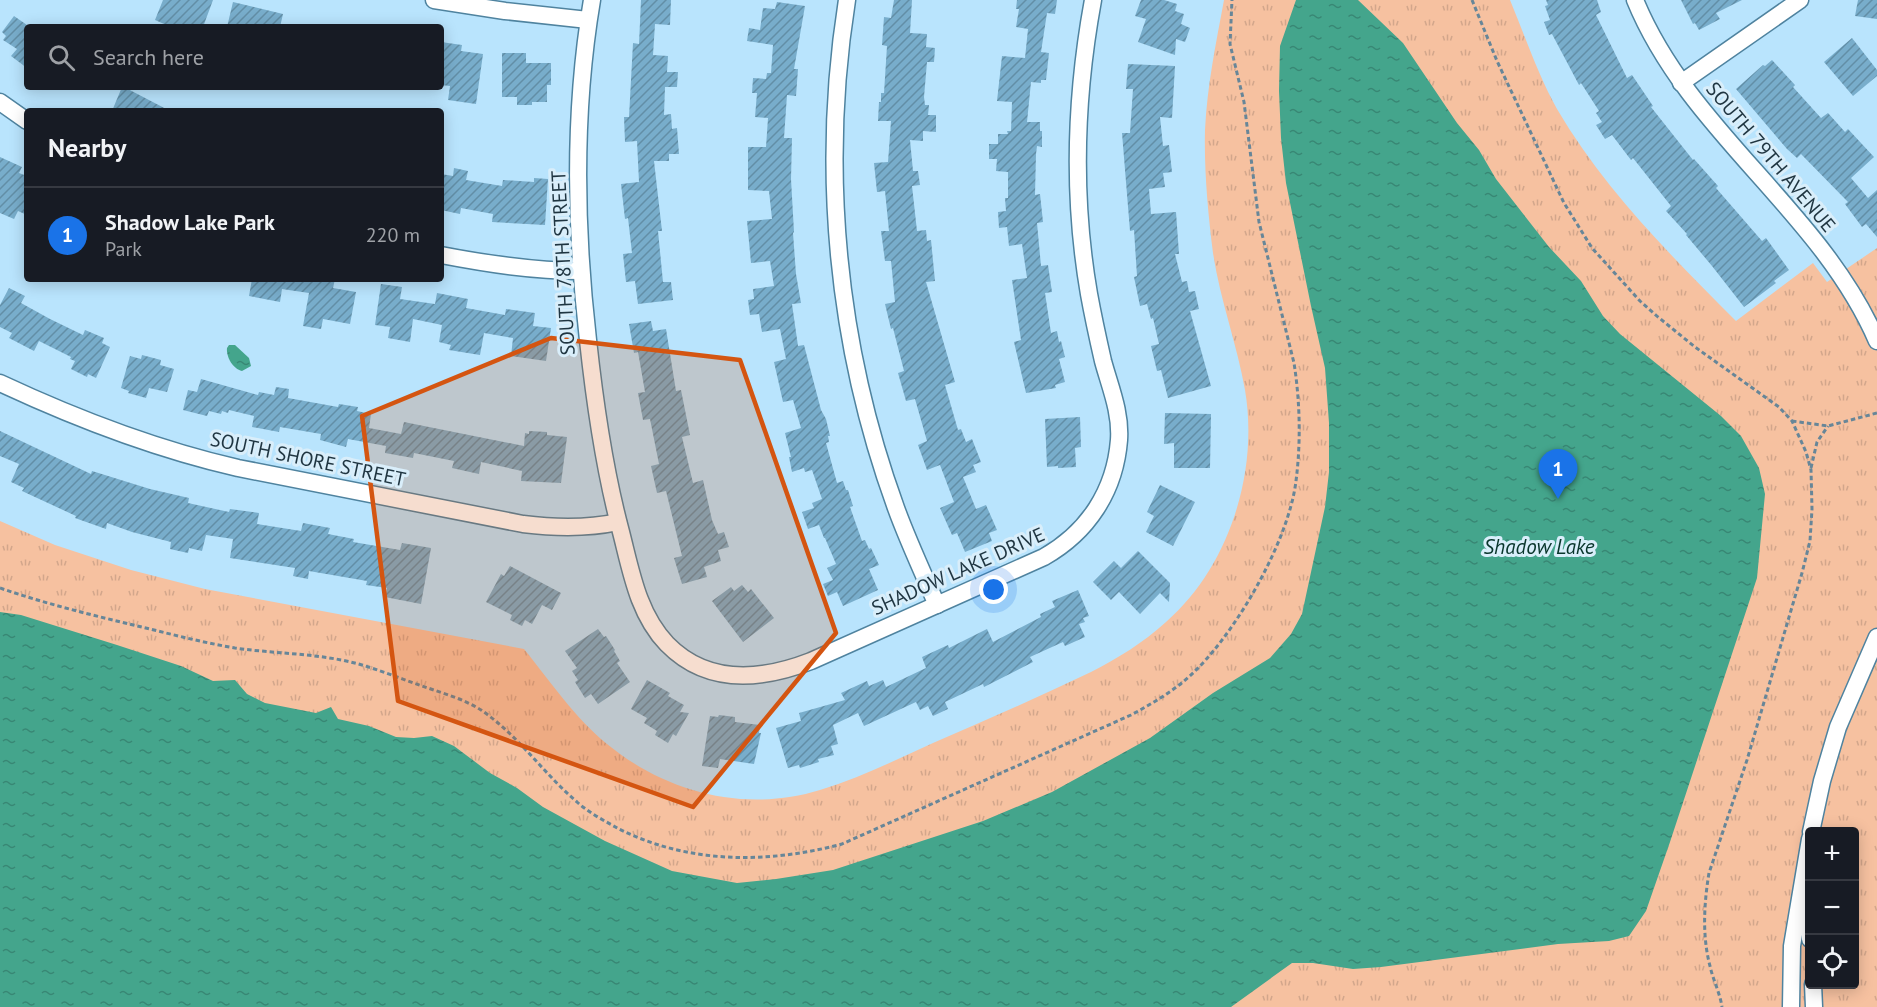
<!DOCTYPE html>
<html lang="en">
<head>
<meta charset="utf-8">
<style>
	:root { --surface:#171b24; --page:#20242c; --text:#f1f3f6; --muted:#9ea1a6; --line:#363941; --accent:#1a73e8 }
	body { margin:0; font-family:"PT Sans",sans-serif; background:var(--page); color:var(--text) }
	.controls { position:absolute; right:18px; bottom:18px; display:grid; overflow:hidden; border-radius:6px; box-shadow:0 3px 15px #0003 }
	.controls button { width:54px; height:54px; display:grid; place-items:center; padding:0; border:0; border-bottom:2px solid var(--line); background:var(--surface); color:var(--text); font:30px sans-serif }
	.you { position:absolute; left:994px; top:590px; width:21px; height:21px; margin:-15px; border:4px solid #fff; border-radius:50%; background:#1a73e8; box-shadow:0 0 0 9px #1a73e833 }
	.badge { display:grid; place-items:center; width:39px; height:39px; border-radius:50%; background:var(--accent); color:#fff; font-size:20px; font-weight:700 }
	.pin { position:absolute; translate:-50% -50px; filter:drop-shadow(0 2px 3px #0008) }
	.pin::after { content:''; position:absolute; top:32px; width:21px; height:18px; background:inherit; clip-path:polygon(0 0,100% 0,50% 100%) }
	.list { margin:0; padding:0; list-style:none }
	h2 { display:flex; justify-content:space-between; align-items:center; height:78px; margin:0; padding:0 24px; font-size:26px }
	h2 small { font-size:20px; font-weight:400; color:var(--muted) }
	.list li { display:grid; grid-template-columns:39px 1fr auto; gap:18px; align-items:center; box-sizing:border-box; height:96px; padding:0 24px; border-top:2px solid var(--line) }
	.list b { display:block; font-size:22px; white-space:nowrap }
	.list p { margin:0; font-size:20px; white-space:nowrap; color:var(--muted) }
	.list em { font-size:20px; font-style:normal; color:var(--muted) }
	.icon { flex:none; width:33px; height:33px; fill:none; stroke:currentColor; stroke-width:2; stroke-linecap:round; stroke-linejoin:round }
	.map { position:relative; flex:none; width:1877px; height:1007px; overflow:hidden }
	.search { position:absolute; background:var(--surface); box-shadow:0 3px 15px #0003; left:24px; top:24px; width:420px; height:66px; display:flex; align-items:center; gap:15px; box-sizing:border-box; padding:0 21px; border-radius:6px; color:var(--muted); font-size:22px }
	.panel { position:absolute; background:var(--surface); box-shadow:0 3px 15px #0003; left:24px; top:108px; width:420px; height:174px; border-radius:6px }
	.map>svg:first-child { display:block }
</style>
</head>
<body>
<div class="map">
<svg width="1877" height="1007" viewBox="0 0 1877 1007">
	<defs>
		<pattern id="park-tufts" width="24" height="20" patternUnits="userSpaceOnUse" patternTransform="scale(1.5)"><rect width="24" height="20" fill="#f6c1a0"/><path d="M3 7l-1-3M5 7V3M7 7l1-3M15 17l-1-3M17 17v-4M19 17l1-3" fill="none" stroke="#d2a68b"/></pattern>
		<pattern id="water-ripples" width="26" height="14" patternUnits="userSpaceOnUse" patternTransform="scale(1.5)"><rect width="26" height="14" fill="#44a58c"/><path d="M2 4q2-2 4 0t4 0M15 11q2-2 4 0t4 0" fill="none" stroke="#388774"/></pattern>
		<pattern id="building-hatch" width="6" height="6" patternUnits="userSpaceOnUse" patternTransform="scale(1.5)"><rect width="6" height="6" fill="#78adcb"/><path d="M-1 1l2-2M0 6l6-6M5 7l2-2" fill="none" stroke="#628ea6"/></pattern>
	</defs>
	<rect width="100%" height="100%" fill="#b9e4fd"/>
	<path fill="url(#park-tufts)" fill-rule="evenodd" d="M1224,0H1510C1525,36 1538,75 1557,109C1604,189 1671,256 1736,321L1813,263L1827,282L1877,248V1007H0V521L55,545L131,570L205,589L524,649C550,681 575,718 607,744C667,793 745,813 820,790C859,778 896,760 933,743C986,720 1039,697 1091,672C1118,658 1143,643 1166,622C1229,567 1259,472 1245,390C1237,344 1220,300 1213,253C1208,213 1204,171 1205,130C1207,86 1216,43 1224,0ZM1810,832H1854V984H1810Z"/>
	<g fill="url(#water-ripples)">
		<path d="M1296,0H1358L1403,43L1457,123L1479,150L1496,179L1549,247L1581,281L1603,316L1620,334L1721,416L1741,436L1759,468L1765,494L1757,578L1670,842L1646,911L1629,936L1609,941L1558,944L1381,967L1353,969L1313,963H1292L1231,1007H0V612L21,615L117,645L181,666L213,681L235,680L247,694L265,703L316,713L331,707L338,719L369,726L396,737L414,738L432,736L454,746L490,773L517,788L543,807L605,841L672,871L737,883L776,879L833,870L983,821L1052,792L1150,738L1213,693L1270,658L1291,634L1302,614L1325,507L1329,472V423L1325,368L1311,306L1286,183L1281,138L1279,91L1280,46Z"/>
		<path d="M229,345H235L249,358L251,366L242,371C233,369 226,357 227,348Z"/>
	</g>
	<g fill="url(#building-hatch)">
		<path d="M163,0H213L203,27H171L155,20Z"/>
		<path d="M641,0H671L670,25L655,24L653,55L668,56L667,72H678L677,87H665L664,115L671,114L672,129L677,128L679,154H669V161H654L662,231H658L663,282H671L673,300L638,304L635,281L626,282L623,254L632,253L628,218L625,219L621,184L639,182L637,141L625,142L624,117H629L633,43L639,44Z"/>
		<path d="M894,0H912L910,33L927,34L926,47L935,48L934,62H927L924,97L925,105H929L928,115H936V132L923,131V141L910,140L913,171H918L920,185L912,186L917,231L926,230L927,241L931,240L935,281L926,282L955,382L945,385L958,430L961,429L966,442L972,439L981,462L973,465L976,472L963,477L976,509L986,505L997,530L989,533L992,541L965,552L957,533L952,535L940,508L954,502L940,465L927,470L918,445L927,441L915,399L906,401L898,373L904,371L893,328L891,329L885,304L895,302L891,261H885L881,231H889L885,191L877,192L874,163L888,162L891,121H878L879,102H881V93H884L887,46L882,45L884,17L891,18Z"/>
		<path d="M1017,0H1057L1055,14L1047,13L1041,52L1049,53L1046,80H1041V83L1031,82L1027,122H1040V131H1042V147L1037,146L1036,154L1035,195L1040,194L1043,222L1037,223L1041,266L1048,265L1052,292L1045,293L1051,333L1057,331L1059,342L1061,341L1065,357L1059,359L1065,382L1055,385L1056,388L1026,393L1014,342L1021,340L1012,280L1027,278L1022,244L1009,246L1007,227L999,228L998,212L1006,211L1005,198H1008V172L996,171L997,159H989V144H998V134H1008L1007,131H1011L1012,102L997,101L1002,56L1025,58L1028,29L1016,27L1019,9H1016Z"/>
		<path d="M1141,0H1164L1177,4L1175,11L1184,14L1181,24L1190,28L1185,42L1176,39L1175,55L1138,42L1146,19L1135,16Z"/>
		<path d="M1546,0H1597L1601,12L1596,15L1627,78L1632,75L1653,106L1651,107L1693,160L1694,159L1718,186L1716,188L1762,241L1766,238L1789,270L1774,281L1776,283L1744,307L1712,266L1686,235L1687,234L1666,211L1671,206L1633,158L1631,160L1612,135L1605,139L1596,125L1602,122L1596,113L1599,111L1581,83L1579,85L1552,34L1549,35L1544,22L1550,20L1545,6L1548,5Z"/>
		<path d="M1681,0H1742L1716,13L1720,19L1699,30L1695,23L1693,24Z"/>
		<path d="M1858,0H1877V19L1855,16Z"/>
		<path d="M233,2L283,14L280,27H227Z"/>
		<path d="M777,2L805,6L794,69H798L796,96L787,95L784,138H792L791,179L794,232L793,233L796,274L801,303L792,304L798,346L804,345L821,410L826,419L830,436H828L829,442L826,443L837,483L843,481L846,490H848L853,506L850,507L862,541L865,540L869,549L871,548L879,565L869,569L878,590L843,606L837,592L828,596L823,584L833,580L827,568L836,564L825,538H824L819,525L808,529L802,512L814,508L812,503L822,499L812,470L805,472L804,468L792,472L789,457H791L785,433L801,428L793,400L783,402L774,362L786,359L780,329L762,332L759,314L750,315L748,300L754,299L753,289L774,286L770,261L751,263L747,221L772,219L769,191L748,190V147H766L768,118L755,117L757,93H752L753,78L766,79L767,73H771L773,45L747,41L749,28L760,30L763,8L775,9Z"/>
		<path d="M14,16L27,25V68L11,56L17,49L3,40L6,36L2,32Z"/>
		<path d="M1852,38L1877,70V76L1853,96L1824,62Z"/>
		<path d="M441,42L462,45L461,51L483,54L476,104L448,100L450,86L441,85Z"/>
		<path d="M502,53H526V63H551V85H547V102H532V105H517V97H502Z"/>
		<path d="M1772,60L1795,85L1793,87L1821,118L1828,113L1845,132L1848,129L1874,157L1851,178L1868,198L1877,190V237L1866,224L1862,227L1845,204L1848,202L1801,154L1797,158L1787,149L1736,89L1763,65L1765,66Z"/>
		<path d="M1128,64L1175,66L1172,118L1160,117L1163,146L1169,145L1172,172L1163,173L1165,187L1149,189L1151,214L1176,212L1179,254H1175L1182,282L1187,281L1189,292L1195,291L1199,309L1190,311L1211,386L1168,398L1161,370L1157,371L1151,346L1159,344L1153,318L1151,319L1147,304L1140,306L1134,277L1137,276L1134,230L1130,231L1122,133H1130L1133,89H1126Z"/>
		<path d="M122,87H124L170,111H112Z"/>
		<path d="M0,157L22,167L19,173L27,176V215L18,211L14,219L0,213Z"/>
		<path d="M454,168L468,171L466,180L502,186L503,180L534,182V178L548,179L545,225L492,222L493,214L461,208L460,214L441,210V174L453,176Z"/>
		<path d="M252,279H335L333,288L356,292L350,324L323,319L321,329L303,326L309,293L282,289L280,302L249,296Z"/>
		<path d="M381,284L402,287L400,299L435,304L437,293L468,299L466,308L505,315L506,309L535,313L533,326L551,328L546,361L511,356L513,338L484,333L480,355L449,350L451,345L439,342L442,325L413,319L410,342L388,338L390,327L375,325Z"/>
		<path d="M9,288L25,296L21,303L50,319L83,335L85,330L104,338L102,343L110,347L96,378L88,374L87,377L71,369L75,361L70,359L71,357L39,341L34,351L9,338L12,333L0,327V305Z"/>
		<path d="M651,321L653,331L666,329L676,391L681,390L690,435L682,437L693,483L703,480L712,520L718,534L724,532L729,547L718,550L721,561L704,567L707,577L682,584L674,558L682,556L666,491L657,493L651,466L659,464L650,419L643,420L638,393L645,392L638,352L634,353L629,324Z"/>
		<path d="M142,355L161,360L160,365L174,369L167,392L149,388L146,398L128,393L129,391L121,388L130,356L141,359Z"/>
		<path d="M201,379L258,395L259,392L274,395L276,387L289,389L288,398L338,407L339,404L358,407L357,411L371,414L369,428L401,434L404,422L524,446L525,433L529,434V431L547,432V435L567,437L561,483L521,481L522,471L481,462L479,474L452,468L454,461L414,453L413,458L385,453L386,446L348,439L346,447L320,440L321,434L280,427L279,432L252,427L254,416L229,410L228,413L222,411L221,414L209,411L207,416L183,410L188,390L197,392Z"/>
		<path d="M1165,413L1211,414L1210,468H1174V443L1164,444Z"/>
		<path d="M1080,417L1081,447L1075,448L1076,467L1058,468V466L1047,467L1045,419Z"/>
		<path d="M0,431L91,474L92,471L150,489L189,498L188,503L229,512L230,509L259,513L257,524L301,531L303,523L330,528L328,534L354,539L353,542L400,550L402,543L431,548L421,604L385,597L387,588L366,585L367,581L309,571L308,579L293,576L295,568L230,558L233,539L206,535L202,551L189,548L188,553L170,549L171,542L132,532L107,523L106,529L75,518L76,516L22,491L24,488L11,482L19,464L0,456Z"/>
		<path d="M1160,485L1195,502L1173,546L1146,532L1154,516L1147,512Z"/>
		<path d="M1138,551L1170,583L1169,602L1160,593L1140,614L1119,592L1111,600L1093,582L1114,561L1121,568Z"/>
		<path d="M510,566L561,593L552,610L542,605L532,624L525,620L522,626L510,620L512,615L486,602L501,574L504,576Z"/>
		<path d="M742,585L748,592L751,589L774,618L743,642L712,601L731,587L734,591Z"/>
		<path d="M1078,590L1089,616L1083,618L1085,622L1079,624L1085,637L1065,646L1063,642L1030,657L1033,662L984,687L983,684L945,702L948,709L933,716L928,706L920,710L916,702L864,726L858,713L833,725L838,744L831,746L834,755L818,759L819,762L800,768L799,765L788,768L776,728L801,721L799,713L845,700L841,693L867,681L869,686L883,680L886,687L926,668L922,657L948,645L949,648L987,629L993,642L1041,617L1040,614L1055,607L1052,601Z"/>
		<path d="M598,629L604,637L606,636L615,650L614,651L620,661L617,663L630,682L598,704L591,694L585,698L575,682L578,680L572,671L577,668L565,651Z"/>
		<path d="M647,680L670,693L668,696L684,705L680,712L689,713L676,736L673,734L668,743L655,735L657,731L644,723L647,718L631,709Z"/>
		<path d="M719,715L735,717V722L760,725L759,733H761L754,764L720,759L718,768L702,766L710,716L718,717Z"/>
	</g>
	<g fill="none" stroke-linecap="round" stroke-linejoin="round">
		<defs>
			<g id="street">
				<path d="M434,0L505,11L588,20"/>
				<path d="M592,0C573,112 575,227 588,340C595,405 604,469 621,532C631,571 638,614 667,644C708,686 762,680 811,661L1044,557C1088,532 1115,491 1119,440C1121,412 1110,387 1103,361C1098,339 1093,316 1089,294C1072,196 1075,98 1093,0"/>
				<path d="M847,0C820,170 837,346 896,508C908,541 923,573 937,605"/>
				<path d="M1635,0C1689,132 1821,211 1877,341"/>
				<path d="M1681,83L1800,0"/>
				<path d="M0,102L27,121"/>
				<path d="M441,255C488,264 533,271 581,271"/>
				<path d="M0,383C77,419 155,449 238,468L523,524C555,528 586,529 618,522"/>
				<path d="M1811,832L1822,781L1838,727L1877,637"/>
				<path d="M1807,896L1810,939"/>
				<path d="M1813,984L1814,1007"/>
				<path d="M1791,1007L1792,946L1810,839"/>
			</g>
		</defs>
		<use href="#street" stroke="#4f839f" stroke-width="19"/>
		<g stroke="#678698" stroke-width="3" stroke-dasharray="4.5 3" stroke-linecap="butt">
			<path d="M1472,0L1497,61L1564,203L1592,248L1640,301L1658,317L1695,347L1779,407L1792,421L1806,452L1811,470L1812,509L1810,541L1802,573L1747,760L1709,873C1704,903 1702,936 1710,966C1713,980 1720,993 1722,1007"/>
			<path d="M1792,421L1828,426L1877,413"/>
			<path d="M1811,468L1817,442L1828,426"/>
			<path d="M0,588C49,605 100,617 150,629C178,636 206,643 235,648C276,654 321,653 362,665C382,671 402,679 422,686C442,693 464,699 481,710C518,735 543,773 577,802C589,813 605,821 619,829C689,864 767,864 842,844L1131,715C1155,702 1179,688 1198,668C1239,627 1289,539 1296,481C1301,442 1300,401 1294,363L1259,222L1244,102L1230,44L1232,0"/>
		</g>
		<use href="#street" stroke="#fff" stroke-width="16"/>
	</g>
	<path fill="#d45511" fill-opacity="0.2" stroke="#d45511" stroke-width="4.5" stroke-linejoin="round" d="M551,338L740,360L836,633L693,807L398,701L362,416Z"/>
	<g text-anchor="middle" stroke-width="6" stroke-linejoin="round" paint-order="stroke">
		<g font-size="20" fill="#1f3541" stroke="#d9eefa">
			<text transform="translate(1771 157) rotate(50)" y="7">SOUTH 79TH AVENUE</text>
			<text transform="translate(563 263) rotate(-93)" y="7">SOUTH 78TH STREET</text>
			<text transform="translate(308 459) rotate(12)" y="7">SOUTH SHORE STREET</text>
			<text transform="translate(958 571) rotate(-24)" y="7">SHADOW LAKE DRIVE</text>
		</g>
		<g font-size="21" font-style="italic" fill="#09362c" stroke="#d9eefa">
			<text x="1539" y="554">Shadow Lake</text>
		</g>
	</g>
</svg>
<div class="controls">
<button>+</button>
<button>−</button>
<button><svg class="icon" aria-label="locate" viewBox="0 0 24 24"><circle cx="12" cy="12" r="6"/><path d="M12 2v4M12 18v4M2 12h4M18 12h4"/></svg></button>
</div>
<div class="you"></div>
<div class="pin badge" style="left:1558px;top:499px">1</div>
<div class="search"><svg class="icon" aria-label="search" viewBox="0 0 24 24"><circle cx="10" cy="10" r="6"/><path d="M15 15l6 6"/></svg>Search here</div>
<section class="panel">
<h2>Nearby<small></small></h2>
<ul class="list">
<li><span class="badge">1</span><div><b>Shadow Lake Park</b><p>Park</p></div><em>220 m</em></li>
</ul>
</section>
</div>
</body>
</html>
